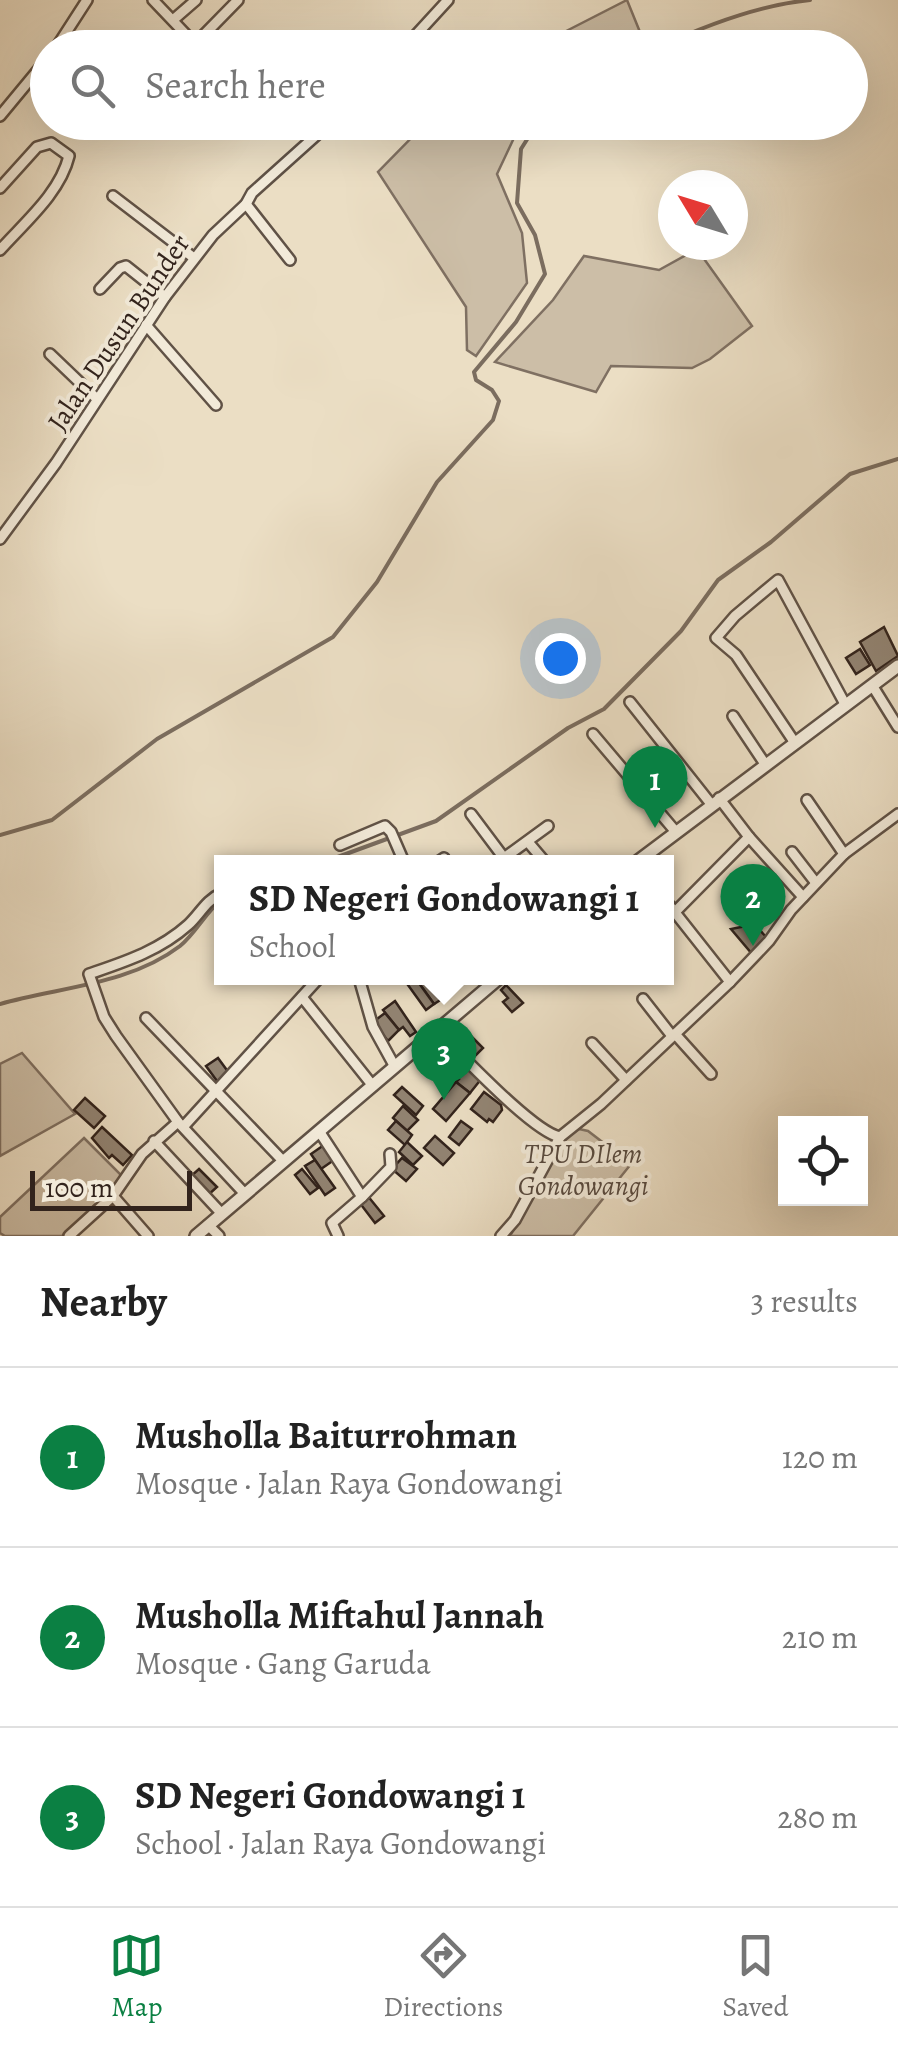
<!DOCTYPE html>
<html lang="en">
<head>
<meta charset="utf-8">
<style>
	:root { --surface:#fff; --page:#f2f2f2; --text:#222; --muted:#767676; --line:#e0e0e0; --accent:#0b8043 }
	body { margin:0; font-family:Alegreya,serif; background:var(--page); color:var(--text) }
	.controls { position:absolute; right:30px; bottom:30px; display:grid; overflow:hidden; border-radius:0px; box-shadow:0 10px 40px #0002 }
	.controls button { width:90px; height:90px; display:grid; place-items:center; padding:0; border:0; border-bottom:2px solid var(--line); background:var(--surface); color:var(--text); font:50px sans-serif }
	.compass { position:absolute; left:658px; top:170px; width:90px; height:90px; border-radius:50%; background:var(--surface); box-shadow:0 10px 40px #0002; rotate:308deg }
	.scale { position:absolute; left:30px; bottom:25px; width:162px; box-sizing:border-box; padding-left:10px; border:5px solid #32231c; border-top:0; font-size:28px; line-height:35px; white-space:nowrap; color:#32231c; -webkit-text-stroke:8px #f2ead9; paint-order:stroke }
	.you { position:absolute; left:560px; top:658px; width:35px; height:35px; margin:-25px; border:8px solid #fff; border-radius:50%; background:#1a73e8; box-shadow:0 0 0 15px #1a73e833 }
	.badge { display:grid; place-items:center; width:65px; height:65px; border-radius:50%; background:var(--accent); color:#fff; font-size:32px; font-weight:700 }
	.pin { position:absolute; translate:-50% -82px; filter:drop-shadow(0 2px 5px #0008) }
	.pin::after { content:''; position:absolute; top:52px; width:35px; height:30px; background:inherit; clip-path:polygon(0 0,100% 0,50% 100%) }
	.popup { position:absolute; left:214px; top:855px; width:460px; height:130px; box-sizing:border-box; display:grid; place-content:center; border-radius:0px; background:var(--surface); filter:drop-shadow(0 2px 8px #0005); font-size:32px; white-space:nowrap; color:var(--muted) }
	.popup b { font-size:38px; color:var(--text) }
	.popup::after { content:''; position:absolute; left:50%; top:100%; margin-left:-20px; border:20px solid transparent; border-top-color:var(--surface) }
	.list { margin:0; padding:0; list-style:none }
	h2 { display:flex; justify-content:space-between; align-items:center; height:130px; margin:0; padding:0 40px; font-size:42px }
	h2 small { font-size:32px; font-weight:400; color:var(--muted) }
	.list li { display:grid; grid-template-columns:65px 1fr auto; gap:30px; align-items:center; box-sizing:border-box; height:180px; padding:0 40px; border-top:2px solid var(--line) }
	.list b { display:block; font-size:38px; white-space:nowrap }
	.list p { margin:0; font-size:32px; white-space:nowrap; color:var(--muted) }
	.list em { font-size:32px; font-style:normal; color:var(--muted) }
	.icon { flex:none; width:55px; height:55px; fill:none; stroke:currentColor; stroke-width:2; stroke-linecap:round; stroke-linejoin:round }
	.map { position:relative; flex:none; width:898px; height:1236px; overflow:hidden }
	.search { position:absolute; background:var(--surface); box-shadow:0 10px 40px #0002; left:30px; right:30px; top:30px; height:110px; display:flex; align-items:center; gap:25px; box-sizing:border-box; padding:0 35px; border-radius:55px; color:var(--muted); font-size:38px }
	.sheet { height:670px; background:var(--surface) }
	nav { display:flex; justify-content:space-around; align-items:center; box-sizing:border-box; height:140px; border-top:2px solid var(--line); background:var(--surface); font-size:28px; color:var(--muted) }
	nav a { display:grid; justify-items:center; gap:5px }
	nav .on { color:var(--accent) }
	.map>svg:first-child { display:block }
</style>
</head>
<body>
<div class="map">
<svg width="898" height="1236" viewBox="0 0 898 1236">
	<rect width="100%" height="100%" fill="#ebdec4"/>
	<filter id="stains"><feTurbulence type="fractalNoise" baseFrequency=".002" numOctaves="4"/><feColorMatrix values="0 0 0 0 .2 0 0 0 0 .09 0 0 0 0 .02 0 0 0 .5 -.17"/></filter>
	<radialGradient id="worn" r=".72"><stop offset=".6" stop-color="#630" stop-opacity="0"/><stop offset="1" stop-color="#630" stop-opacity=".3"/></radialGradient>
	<g fill="#ccbea7" stroke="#7f7062" stroke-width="2.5">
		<path d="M627,0L644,42L635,47H535Z"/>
		<path d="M426,123H521L497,174L522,233L527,283L476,356L467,350L466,307L378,172Z"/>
		<path d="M697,249L752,326L710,359L692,368L611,366L596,392L495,362L553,300L584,256L659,270Z"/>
		<path d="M22,1053L75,1114L0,1156V1064Z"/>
		<path d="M579,1129L588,1131L631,1164L573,1236H510L566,1135Z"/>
		<path d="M84,1138L121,1175L115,1189L62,1236H5L0,1233V1217Z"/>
	</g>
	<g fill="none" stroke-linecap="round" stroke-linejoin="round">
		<g stroke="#7b6d5f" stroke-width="4">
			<path d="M657,48C704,26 759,5 810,0"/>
			<path d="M0,835L52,820L157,739L333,637L377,582L437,482L493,420L499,401L492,390L476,380L474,372L516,322L545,274L535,235L517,203L521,149L538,122"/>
			<path d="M324,862L436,821L568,728L604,709L681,631L718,580L771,542L850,474L898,459"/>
			<path d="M0,1004C59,987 129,985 180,946C196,933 205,913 222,899"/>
		</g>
	</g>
	<g fill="#928473" stroke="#32231c" stroke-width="2.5">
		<path d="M884,627L898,656L876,671L860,642Z"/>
		<path d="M860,649L870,665L856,674L846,658Z"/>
		<path d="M746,926L757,927L767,938L753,955L731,929Z"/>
		<path d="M419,978H427L442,999L434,1004L416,979Z"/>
		<path d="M416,979L434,1004L426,1010L408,985Z"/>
		<path d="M506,985L523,1003L512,1012L503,1002L508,998L501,990Z"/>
		<path d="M395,1001L416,1032L410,1036L403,1027L399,1030L383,1010Z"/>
		<path d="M385,1013L399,1030L388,1041L373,1022Z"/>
		<path d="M464,1029L483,1048L472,1059L453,1040Z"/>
		<path d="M437,1039L482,1078L470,1093L456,1082L459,1079L427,1051Z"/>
		<path d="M218,1058L229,1073L217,1081L206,1066Z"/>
		<path d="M456,1082L470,1093L446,1121L433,1109Z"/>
		<path d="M402,1087L423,1106L416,1115L394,1095Z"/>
		<path d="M484,1092L501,1105L502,1110L493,1122L489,1119L487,1122L471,1109Z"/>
		<path d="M85,1098L105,1116L94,1128L74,1110Z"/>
		<path d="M403,1106L418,1120L407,1131L393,1118Z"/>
		<path d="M396,1121L412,1135L405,1145L388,1130Z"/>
		<path d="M461,1121L472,1129L459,1145L449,1137Z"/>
		<path d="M102,1127L132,1155L123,1165L112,1155L109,1158L92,1138Z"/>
		<path d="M435,1136L454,1153L443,1165L424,1148Z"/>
		<path d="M407,1142L422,1156L413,1165L399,1152Z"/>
		<path d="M324,1145L334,1160L321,1169L311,1154Z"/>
		<path d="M402,1158L417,1169L406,1181L392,1169Z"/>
		<path d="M315,1160L335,1188L325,1195L305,1166Z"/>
		<path d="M199,1169L217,1187L207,1196L190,1177Z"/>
		<path d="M302,1169L318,1188L310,1194L295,1175Z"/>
		<path d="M367,1195L384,1216L375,1223L359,1202Z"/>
	</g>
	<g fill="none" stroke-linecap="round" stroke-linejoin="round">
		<defs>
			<g id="minor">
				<path d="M153,0L195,44L238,0"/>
				<path d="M173,20L196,0"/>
				<path d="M56,48L87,0"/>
				<path d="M404,48L448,0"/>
				<path d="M0,116L48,58"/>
				<path d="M0,188L37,147L51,143L69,156C60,193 25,222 0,250"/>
				<path d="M113,196L194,258"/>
				<path d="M246,204L290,260"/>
				<path d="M100,289L120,268L126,266L165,297"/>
				<path d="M146,325L216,405"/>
				<path d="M50,354L97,399"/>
				<path d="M0,539L56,463L165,297L213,235L246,204L252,193L331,122"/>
				<path d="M872,685L898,727"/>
				<path d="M630,702L711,804"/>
				<path d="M733,716L765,764"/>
				<path d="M593,734L676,832"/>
				<path d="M795,743L736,655L716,638L735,616L778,580L845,704"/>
				<path d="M807,800L844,854"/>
				<path d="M471,814L504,858L548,826"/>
				<path d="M749,837L803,897"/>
				<path d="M528,842L545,862"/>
				<path d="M340,845L385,826L391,832L404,862"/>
				<path d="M792,852L816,883"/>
				<path d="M438,862L444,858"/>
				<path d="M222,893C206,900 200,914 188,925C159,951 124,962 89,974L104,1017L116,1036L178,1122L245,1194"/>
				<path d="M666,901L730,982"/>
				<path d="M675,912L749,837L719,798"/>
				<path d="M359,978L373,1027L395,1067"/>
				<path d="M302,997L373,1086"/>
				<path d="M643,999L672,1036"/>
				<path d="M146,1018L283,1161"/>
				<path d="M437,1031C461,1054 533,1132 560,1137L601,1104L730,982L769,941L791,910L844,854L898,814"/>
				<path d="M675,1034L711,1074"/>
				<path d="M592,1043L626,1080"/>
				<path d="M184,1126L319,978"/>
				<path d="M319,1131L362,1197L332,1223L338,1236"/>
				<path d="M154,1141L222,1214"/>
				<path d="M113,1196L148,1236"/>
				<path d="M362,1197L391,1167L390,1154"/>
				<path d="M208,1225L219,1236"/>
				<path d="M69,1236L113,1196L142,1154L178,1122"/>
				<path d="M501,1236L515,1220L560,1137"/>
			</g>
			<g id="tertiary">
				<path d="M637,862L898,666"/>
				<path d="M196,1236L499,978"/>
			</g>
		</defs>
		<use href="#minor" stroke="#605246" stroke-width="14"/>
		<use href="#tertiary" stroke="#605246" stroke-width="16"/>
		<use href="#minor" stroke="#f2ead9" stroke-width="9"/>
		<use href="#tertiary" stroke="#f2ead9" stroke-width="11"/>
	</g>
	<g text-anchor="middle" stroke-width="8" stroke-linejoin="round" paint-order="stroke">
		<g font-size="28" fill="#32231c" stroke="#f2ead9">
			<text transform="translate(118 332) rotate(-56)" y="10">Jalan Dusun Bunder</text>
		</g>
		<g font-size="28" font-style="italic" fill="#584a3f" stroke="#f2ead9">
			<text x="583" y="1163">TPU DIlem<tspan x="583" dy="32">Gondowangi</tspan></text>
		</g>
	</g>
	<rect width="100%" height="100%" filter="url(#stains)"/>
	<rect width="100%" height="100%" fill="url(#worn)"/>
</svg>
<div class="controls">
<button><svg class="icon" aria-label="locate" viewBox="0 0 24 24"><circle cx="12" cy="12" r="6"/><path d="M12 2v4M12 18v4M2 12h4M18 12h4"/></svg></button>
</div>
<svg class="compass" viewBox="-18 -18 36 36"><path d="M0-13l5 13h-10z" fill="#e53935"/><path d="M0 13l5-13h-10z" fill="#767676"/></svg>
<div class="scale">100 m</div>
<div class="you"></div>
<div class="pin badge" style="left:655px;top:828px">1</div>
<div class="pin badge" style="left:753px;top:946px">2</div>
<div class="pin badge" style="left:444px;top:1100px">3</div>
<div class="popup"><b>SD Negeri Gondowangi 1</b>School</div>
<div class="search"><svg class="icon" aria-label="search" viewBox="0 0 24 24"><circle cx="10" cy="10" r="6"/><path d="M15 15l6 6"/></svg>Search here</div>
</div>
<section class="sheet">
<h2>Nearby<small>3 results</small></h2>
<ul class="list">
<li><span class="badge">1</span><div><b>Musholla Baiturrohman</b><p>Mosque · Jalan Raya Gondowangi</p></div><em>120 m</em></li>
<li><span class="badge">2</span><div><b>Musholla Miftahul Jannah</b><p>Mosque · Gang Garuda</p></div><em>210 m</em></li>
<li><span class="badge">3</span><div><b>SD Negeri Gondowangi 1</b><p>School · Jalan Raya Gondowangi</p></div><em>280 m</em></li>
</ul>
</section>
<nav>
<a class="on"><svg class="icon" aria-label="map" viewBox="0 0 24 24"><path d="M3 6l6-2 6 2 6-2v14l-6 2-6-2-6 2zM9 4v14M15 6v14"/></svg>Map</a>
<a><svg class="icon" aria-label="directions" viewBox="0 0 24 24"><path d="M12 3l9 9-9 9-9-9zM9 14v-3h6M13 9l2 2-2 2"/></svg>Directions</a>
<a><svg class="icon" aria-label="saved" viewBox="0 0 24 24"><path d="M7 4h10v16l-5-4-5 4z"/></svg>Saved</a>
</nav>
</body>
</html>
